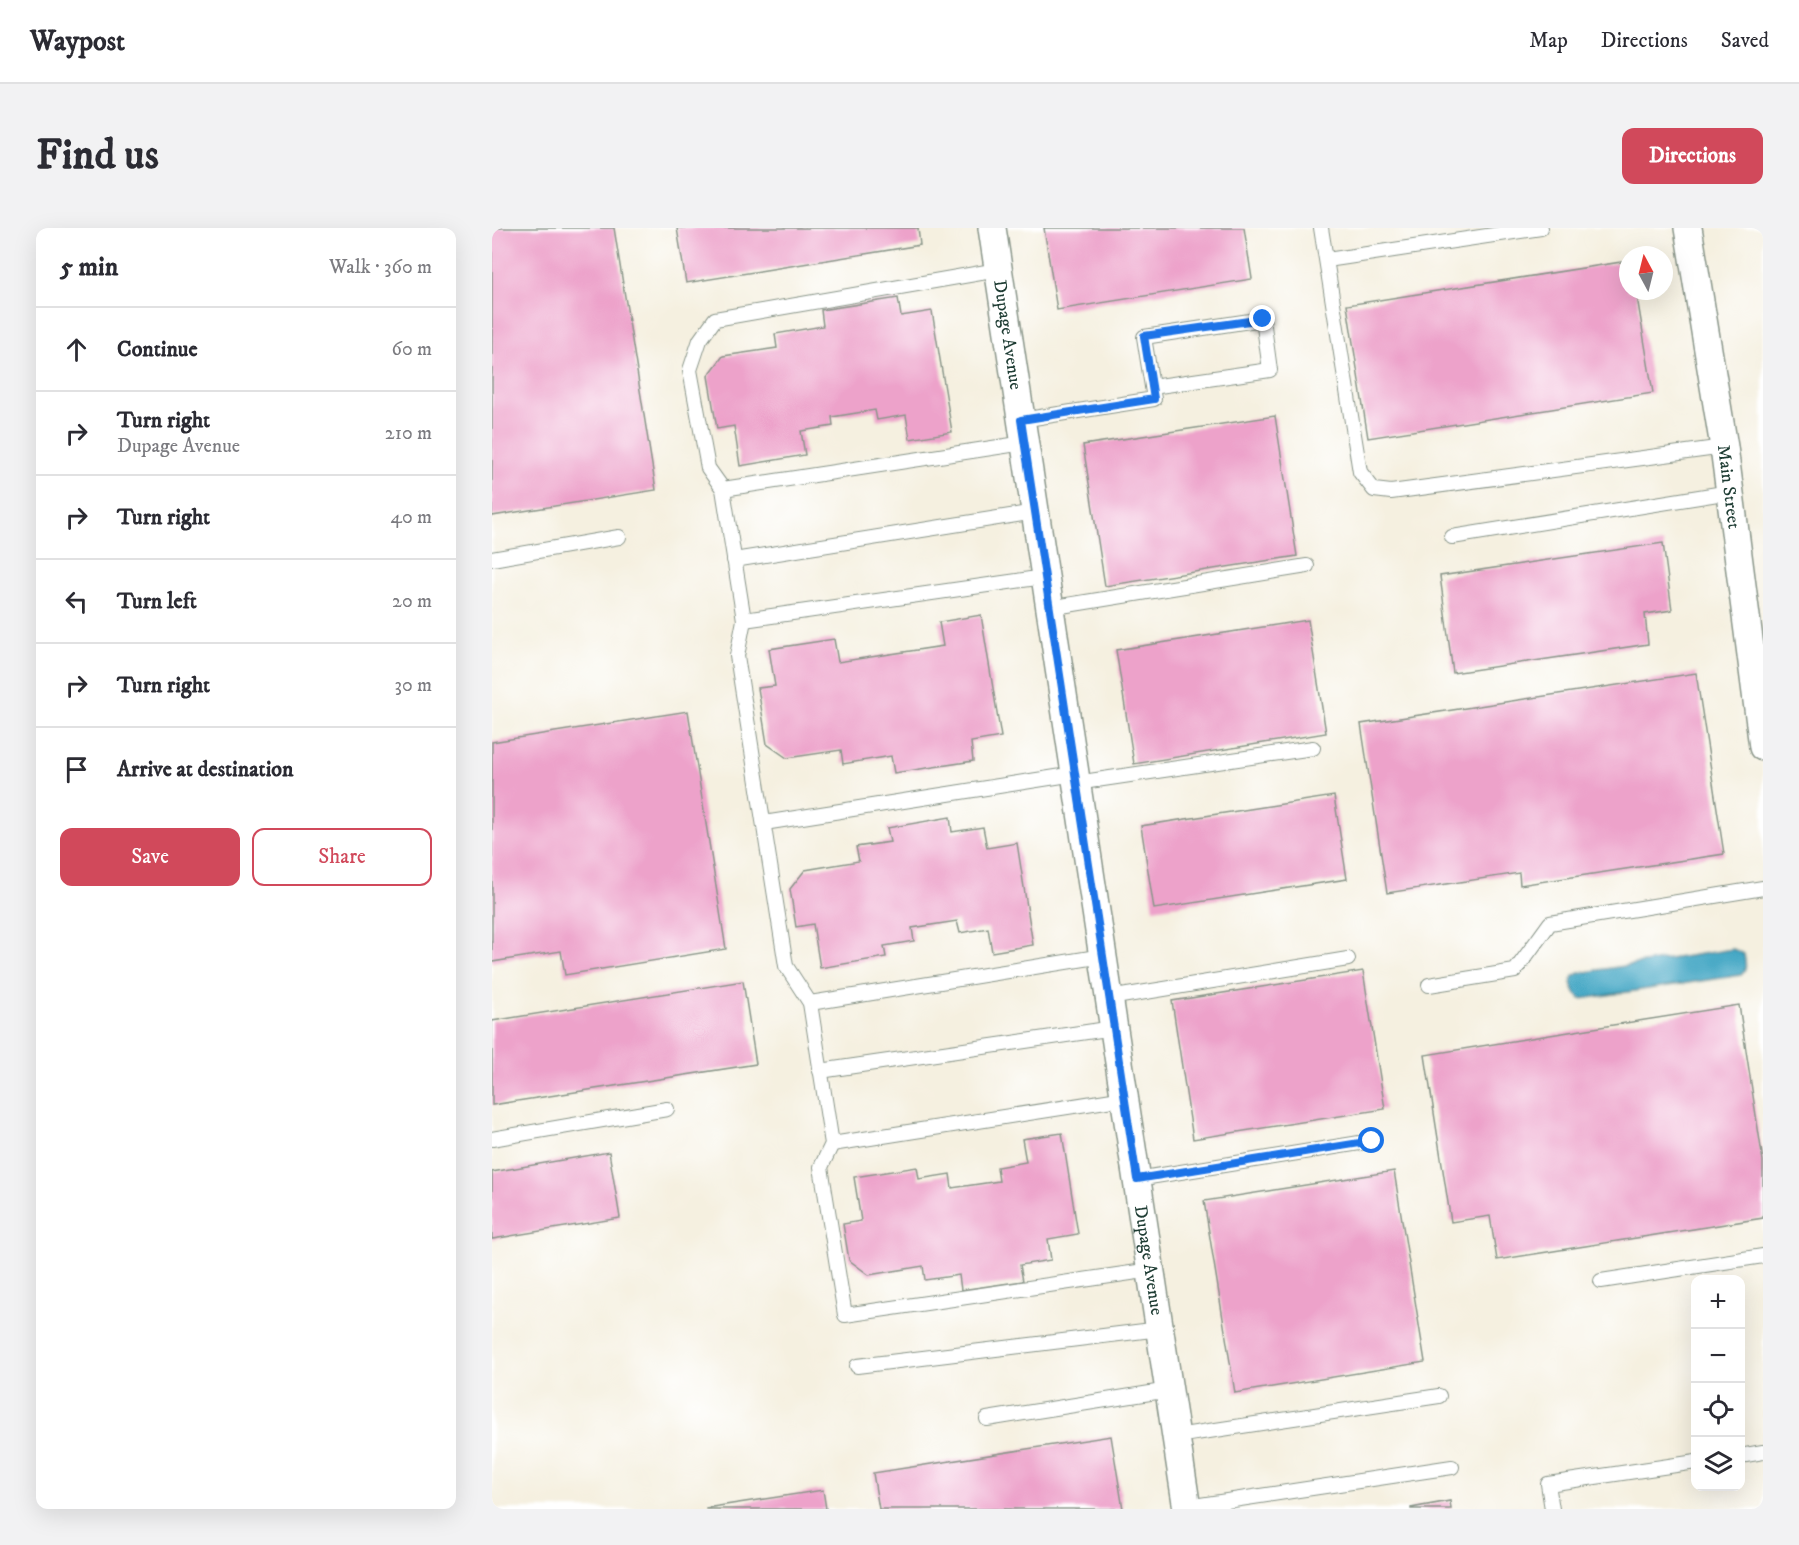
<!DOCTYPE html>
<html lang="en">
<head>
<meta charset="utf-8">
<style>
	:root { --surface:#fff; --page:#f2f2f3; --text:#2b2b33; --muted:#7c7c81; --line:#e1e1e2; --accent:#d1495b }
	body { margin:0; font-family:"IM FELL DW Pica",serif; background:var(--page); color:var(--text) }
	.controls { position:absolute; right:18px; bottom:18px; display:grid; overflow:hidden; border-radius:12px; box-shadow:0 6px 24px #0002 }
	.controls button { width:54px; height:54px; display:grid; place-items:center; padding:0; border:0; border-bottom:2px solid var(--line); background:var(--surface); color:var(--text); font:30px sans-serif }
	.compass { position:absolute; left:1127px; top:18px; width:54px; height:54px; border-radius:50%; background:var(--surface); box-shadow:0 6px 24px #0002; rotate:353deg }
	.stop { position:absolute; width:18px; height:18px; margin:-14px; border:4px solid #1a73e8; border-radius:50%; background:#fff }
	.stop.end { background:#1a73e8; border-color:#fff; box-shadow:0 2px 6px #0008 }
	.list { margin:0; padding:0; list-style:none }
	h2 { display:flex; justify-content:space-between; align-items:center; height:78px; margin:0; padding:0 24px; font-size:26px }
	h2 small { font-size:20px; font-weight:400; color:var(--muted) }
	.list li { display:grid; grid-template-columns:39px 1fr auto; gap:18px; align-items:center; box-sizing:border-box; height:84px; padding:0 24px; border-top:2px solid var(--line) }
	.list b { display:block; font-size:22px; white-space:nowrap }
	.list p { margin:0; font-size:20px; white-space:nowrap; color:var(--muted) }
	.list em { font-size:20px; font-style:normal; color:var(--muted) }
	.actions { display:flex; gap:12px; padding:18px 24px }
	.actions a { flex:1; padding:14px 0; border:2px solid var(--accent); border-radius:12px; text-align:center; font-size:21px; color:var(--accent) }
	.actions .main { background:var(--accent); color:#fff }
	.icon { flex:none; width:33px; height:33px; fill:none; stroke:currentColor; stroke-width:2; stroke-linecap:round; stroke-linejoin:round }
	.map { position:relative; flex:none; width:1271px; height:1281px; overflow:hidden; border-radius:12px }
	header { display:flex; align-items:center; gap:36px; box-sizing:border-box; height:84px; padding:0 30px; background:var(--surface); border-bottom:2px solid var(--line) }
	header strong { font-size:28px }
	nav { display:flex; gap:33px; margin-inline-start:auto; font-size:21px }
	.intro { display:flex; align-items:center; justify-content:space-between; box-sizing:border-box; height:144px; padding:0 36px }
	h1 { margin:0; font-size:42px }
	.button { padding:15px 27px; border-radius:12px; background:var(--accent); color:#fff; font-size:21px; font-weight:700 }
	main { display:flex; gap:36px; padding:0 36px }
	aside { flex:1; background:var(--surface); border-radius:12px; box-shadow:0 6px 24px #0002 }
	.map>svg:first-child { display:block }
</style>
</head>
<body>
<header>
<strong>Waypost</strong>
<nav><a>Map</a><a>Directions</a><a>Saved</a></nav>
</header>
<div class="intro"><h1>Find us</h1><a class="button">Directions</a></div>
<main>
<aside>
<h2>5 min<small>Walk · 360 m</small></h2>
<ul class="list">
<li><svg class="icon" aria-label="ahead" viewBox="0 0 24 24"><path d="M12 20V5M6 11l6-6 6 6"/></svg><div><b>Continue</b></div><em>60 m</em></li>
<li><svg class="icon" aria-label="right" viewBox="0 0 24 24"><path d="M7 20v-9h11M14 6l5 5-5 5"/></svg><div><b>Turn right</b><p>Dupage Avenue</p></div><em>210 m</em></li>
<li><svg class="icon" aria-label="right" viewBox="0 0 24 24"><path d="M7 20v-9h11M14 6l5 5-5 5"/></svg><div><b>Turn right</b></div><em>40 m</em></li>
<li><svg class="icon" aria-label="left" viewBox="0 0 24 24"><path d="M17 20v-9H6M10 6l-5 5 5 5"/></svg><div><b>Turn left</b></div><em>20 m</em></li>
<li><svg class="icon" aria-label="right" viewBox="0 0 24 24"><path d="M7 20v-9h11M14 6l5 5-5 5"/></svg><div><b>Turn right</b></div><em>30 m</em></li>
<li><svg class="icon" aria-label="arrive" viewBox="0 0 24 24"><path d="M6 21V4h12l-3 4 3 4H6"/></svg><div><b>Arrive at destination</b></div></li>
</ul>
<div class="actions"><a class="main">Save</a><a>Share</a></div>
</aside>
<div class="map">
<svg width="1271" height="1281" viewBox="0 0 1271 1281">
	<rect width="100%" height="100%" fill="#fff"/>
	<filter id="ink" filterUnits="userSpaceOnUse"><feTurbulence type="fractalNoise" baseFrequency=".0167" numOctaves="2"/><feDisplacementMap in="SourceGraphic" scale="12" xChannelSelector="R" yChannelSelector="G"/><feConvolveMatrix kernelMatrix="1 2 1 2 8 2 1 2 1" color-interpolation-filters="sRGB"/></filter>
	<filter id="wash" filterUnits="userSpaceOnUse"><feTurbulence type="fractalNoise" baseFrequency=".008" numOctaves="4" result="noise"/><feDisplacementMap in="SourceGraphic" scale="24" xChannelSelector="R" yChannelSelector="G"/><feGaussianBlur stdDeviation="1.35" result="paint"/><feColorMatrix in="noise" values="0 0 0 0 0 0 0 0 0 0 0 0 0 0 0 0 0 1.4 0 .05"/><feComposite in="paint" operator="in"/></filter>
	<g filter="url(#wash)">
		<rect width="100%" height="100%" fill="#f5f0e0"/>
		<path fill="#45a7c5" stroke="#32727c" stroke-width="1.5" d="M1241,721L1252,726C1253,735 1256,741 1249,747L1089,771C1081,765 1079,757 1081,748L1087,745Z"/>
		<g id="blocks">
			<g fill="#eda2ca">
				<path d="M0,0H122L164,262L0,288Z"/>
				<path d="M185,0H426L428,17L194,55Z"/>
				<path d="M552,0H752L760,51L565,82Z"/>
				<path d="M1136,33V63H1144L1161,165L876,210L855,77Z"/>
				<path d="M406,70L409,88L440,83L460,204L418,211L414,187L385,192L383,182L340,189L341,198L309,203L313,227L248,238L242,198L225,201L216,148L231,128L285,120L283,106L331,98L329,82Z"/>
				<path d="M783,188L805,328L613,358L591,217Z"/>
				<path d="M1171,315L1180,382L1153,386L1156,416L961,445L948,348Z"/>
				<path d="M489,387L509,509L479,514L481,533L402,545L399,528L351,536L349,522L295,530L275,516L266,460L283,458L277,421L342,411L346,434L451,418L447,394Z"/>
				<path d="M816,392L834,505L642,536L624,422Z"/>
				<path d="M1204,445L1232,626L1028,657L1027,645L895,665L869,496Z"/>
				<path d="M196,483L234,721L73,747L69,723L0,734V514Z"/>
				<path d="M842,568L855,651L662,681L649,598Z"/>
				<path d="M458,589L460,604L491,599L495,620L525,615L541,717L500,724L496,700L468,705L465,693L420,700L422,713L392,718L394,729L328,740L321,696L304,699L298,661L313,642L367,633L364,619L398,614L395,600Z"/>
				<path d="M871,743L893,881L701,911L680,773Z"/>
				<path d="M251,753L264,836L0,877V793Z"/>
				<path d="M1247,777L1271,933V990L1005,1032L998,988L959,994L933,827Z"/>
				<path d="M570,905L586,1006L556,1011L559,1032L528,1037L531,1053L469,1062L467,1047L433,1052L431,1038L377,1047L357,1032L351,996L369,993L362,949L425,939L427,951L458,946L460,960L507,953L505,939L534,934L530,911Z"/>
				<path d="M117,924L128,990L0,1011V944Z"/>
				<path d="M902,943L933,1134L743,1165L712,973Z"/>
				<path d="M619,1208L631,1281H387L381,1245Z"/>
				<path d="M331,1262L334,1281H214V1280Z"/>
				<path d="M958,1273L959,1281H919V1280Z"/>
			</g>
		</g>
	</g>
	<g filter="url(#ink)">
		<use href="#blocks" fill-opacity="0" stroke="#8a968a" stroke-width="1.5"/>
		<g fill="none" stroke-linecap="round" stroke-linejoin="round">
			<defs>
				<g id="lane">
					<path d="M829,0L868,244L882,262L899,264L1232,219"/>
					<path d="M835,32L1049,0"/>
					<path d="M506,42L223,91L208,112L198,142L216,240L231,261L252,392L245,428L294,738L318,775L340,916L329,939L353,1087L659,1042"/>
					<path d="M529,192L662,171L652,109L771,91L778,142L660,159"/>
					<path d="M231,261L533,215"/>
					<path d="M960,309L1238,264"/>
					<path d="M0,331L127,309"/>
					<path d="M242,332L543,284"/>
					<path d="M557,380L815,338"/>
					<path d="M252,392L552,349"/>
					<path d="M584,555L821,520"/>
					<path d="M272,595L583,546"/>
					<path d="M937,757L1023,743L1058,695L1271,660"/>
					<path d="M617,770L856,731"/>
					<path d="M318,775L611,728"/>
					<path d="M328,843L622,800"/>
					<path d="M0,911L175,881"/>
					<path d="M340,916L633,870"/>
					<path d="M645,951L880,913"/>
					<path d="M1109,1053L1271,1028"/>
					<path d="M365,1138L668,1101"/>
					<path d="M495,1191L677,1162"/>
					<path d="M684,1208L947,1168"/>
					<path d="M1248,1228L1271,1224"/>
					<path d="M695,1279L960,1239"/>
					<path d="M1060,1281L1056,1256L1204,1234"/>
				</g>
				<g id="street">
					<path id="s1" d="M500,0L695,1281"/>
					<path id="s2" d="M1196,0L1232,219L1271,519"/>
				</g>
			</defs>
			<use href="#lane" stroke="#8a968a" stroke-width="16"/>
			<use href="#street" stroke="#8a968a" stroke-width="30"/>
			<use href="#lane" stroke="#fff" stroke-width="14"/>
			<use href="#street" stroke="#fff" stroke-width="27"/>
		</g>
	</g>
	<g fill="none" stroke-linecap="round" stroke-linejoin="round" filter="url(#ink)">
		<path stroke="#1a73e8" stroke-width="8" d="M771,91L652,108L662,171L529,192L645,951L880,913"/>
	</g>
	<g text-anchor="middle" stroke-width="6" stroke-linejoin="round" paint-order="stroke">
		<g font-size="18" fill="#1f3d34" stroke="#fff">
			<text dy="6" stroke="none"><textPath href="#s1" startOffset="108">Dupage Avenue</textPath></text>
			<text dy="6" stroke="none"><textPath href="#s2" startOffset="262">Main Street</textPath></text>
			<text dy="6" stroke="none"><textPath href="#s1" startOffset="1044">Dupage Avenue</textPath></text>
		</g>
	</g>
</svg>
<div class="controls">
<button>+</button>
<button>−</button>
<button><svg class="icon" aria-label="locate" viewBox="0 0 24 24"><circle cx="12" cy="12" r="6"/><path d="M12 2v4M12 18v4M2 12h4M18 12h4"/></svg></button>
<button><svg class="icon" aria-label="layers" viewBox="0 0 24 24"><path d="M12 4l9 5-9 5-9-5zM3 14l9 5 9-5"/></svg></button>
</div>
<svg class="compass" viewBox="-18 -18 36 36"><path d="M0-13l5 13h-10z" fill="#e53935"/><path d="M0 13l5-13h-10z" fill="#7c7c81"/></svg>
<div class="stop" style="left:880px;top:913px"></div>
<div class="stop end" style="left:771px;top:91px"></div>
</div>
</main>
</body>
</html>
